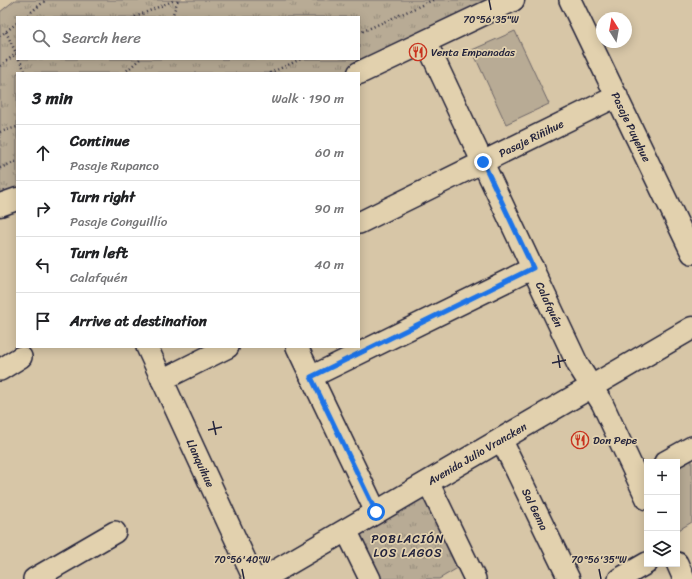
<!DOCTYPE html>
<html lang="en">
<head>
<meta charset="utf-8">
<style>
	:root { --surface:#fff; --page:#f6f6f6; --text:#202124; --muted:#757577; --line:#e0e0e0 }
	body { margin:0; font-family:Sriracha,sans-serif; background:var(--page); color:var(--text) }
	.controls { position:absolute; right:12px; bottom:12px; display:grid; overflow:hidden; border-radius:0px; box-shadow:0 2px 10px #0003 }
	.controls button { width:36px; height:36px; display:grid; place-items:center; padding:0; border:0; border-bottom:1px solid var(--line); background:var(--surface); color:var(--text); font:20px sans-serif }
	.compass { position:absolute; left:596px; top:12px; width:36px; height:36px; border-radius:50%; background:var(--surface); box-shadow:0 2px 10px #0003; rotate:349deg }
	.stop { position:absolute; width:12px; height:12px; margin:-9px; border:3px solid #1a73e8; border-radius:50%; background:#fff }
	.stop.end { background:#1a73e8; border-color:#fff; box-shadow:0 1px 4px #0008 }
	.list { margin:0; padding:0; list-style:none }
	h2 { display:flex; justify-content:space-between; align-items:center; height:52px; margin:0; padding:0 16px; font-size:17px }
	h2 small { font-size:13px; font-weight:400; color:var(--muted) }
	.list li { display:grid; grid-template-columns:26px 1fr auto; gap:12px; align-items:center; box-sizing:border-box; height:56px; padding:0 16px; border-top:1px solid var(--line) }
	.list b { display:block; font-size:15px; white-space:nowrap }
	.list p { margin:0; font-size:13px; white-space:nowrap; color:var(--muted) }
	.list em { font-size:13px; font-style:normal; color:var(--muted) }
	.icon { flex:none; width:22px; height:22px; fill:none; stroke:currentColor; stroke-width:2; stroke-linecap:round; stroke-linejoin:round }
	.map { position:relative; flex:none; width:692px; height:579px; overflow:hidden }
	.search { position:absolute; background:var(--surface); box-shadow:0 2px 10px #0003; left:16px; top:16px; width:344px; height:44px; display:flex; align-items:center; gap:10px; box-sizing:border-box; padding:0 14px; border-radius:0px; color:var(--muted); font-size:15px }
	.panel { position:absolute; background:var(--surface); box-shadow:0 2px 10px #0003; left:16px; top:72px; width:344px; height:276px; border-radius:0px }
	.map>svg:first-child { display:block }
</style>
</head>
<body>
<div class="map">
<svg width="692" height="579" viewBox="0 0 692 579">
	<defs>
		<pattern id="park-tufts" width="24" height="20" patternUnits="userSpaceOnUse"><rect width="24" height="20" fill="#b8ab95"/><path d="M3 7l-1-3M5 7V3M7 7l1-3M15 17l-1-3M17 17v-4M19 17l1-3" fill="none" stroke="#958b7b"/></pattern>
	</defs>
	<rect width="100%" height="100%" fill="#d7c6a7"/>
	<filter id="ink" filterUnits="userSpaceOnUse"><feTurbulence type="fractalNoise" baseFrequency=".025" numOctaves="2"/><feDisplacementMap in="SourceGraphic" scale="8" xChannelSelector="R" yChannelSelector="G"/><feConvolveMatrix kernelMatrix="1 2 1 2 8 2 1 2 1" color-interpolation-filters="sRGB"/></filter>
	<g filter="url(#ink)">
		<g fill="#b8ab95" stroke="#6d6668">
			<path d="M515,31L549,104L506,124L472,50Z"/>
			<path d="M692,457V522L677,531V465Z"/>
		</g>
		<g fill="url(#park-tufts)" stroke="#6d6668" fill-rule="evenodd">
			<path d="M15,0H492L418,42L346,73H17V192L0,198V12ZM17,17H359V59H17Z"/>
			<path d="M425,497L461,566L439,579H380L360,533Z"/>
		</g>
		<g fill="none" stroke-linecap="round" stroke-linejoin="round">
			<defs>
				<g id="street">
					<path id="s1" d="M570,0L692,253"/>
					<path id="s2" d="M426,42L578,365L602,403L647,499"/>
					<path id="s3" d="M359,223L617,96"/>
					<path id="s4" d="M147,347L254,579"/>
					<path d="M297,347L376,512"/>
					<path d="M0,370L21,357"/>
					<path d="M311,377L533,268"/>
					<path d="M162,380L228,347"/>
					<path id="s5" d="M501,439L569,579"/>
					<path d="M665,462L692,447"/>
					<path d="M428,482L475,579"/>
					<path d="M346,530L370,579"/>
					<path d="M677,563L684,579"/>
					<path d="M34,579L115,532"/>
					<path d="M619,579L647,563"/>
				</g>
				<g id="secondary">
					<path d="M359,73L513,0"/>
					<path d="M0,205L17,199"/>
					<path id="s6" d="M262,579L692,328"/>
				</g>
			</defs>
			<use href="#street" stroke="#22223b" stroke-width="24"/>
			<use href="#secondary" stroke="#22223b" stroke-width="25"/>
			<g stroke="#22223b" stroke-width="2.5" stroke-dasharray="1 3" stroke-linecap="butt">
				<path d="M25,17L46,0"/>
				<path d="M135,17L175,0"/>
				<path d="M172,17L178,0"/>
				<path d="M6,32L17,55"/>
				<path d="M359,33L433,0"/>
				<path d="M0,36L17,23"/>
				<path d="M19,59L26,73"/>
				<path d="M0,66L17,53"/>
				<path d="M124,73L140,59"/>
				<path d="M270,73L301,59"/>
				<path d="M0,132L17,127"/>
				<path d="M0,168L17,161"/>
			</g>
			<use href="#street" stroke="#e2d1ae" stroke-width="21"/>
			<use href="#secondary" stroke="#e2d1ae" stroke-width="22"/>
		</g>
	</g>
	<g fill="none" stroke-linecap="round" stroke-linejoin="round" filter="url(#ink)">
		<path stroke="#1a73e8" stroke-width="5" d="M376,512L311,377L533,268L483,162"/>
	</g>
	<path fill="none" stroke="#22223b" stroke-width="1.5" d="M489,0L491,10M558,355L560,368M552,363L566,360M213,421L216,435M208,430L222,427M242,569L244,579M599,569L601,579"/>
	<defs>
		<symbol id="restaurant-ring" viewBox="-11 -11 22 22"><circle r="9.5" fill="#e2d1ae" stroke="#c8321e" stroke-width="1.5"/><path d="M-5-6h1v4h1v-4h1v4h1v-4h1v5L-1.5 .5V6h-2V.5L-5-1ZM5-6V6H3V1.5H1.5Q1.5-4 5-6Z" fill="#c8321e"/></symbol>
	</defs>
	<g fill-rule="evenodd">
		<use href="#restaurant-ring" x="408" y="42" width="20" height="20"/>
		<use href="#restaurant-ring" x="570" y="430" width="20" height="20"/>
	</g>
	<g text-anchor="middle" stroke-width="3.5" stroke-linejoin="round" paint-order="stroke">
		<g font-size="11" fill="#22223b" stroke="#e2d1ae" text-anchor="start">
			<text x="431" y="56">Venta Empanadas</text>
			<text x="593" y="444">Don Pepe</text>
		</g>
		<g font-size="11" fill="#22223b" stroke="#e2d1ae">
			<text dy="4" stroke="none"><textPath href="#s1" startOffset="141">Pasaje Puyehue</textPath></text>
			<text dy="4" stroke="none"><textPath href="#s3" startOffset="192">Pasaje Riñihue</textPath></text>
			<text dy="4" stroke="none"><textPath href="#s2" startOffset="290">Calafquén</textPath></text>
			<text dy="4" stroke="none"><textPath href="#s6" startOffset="249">Avenida Julio Vrancken</textPath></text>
			<text dy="4" stroke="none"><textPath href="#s4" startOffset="128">Llanquihue</textPath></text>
			<text dy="4" stroke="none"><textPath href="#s5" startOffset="78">Sal Gema</textPath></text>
		</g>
		<g font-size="12" letter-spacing="1" fill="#22223b" stroke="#e2d1ae">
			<text x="408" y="543">POBLACIÓN<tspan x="408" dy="14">LOS LAGOS</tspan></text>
		</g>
	</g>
	<g font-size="10" text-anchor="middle" fill="#22223b" stroke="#e2d1ae" stroke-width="3.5" stroke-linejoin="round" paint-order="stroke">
		<text x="491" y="23">70°56'35"W</text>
		<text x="242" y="563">70°56'40"W</text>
		<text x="599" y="563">70°56'35"W</text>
	</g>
</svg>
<div class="controls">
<button>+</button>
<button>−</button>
<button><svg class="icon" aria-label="layers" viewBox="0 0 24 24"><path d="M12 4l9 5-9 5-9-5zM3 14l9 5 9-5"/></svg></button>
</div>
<svg class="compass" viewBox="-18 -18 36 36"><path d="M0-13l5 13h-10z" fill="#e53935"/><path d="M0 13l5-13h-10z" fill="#757577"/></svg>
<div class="stop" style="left:376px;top:512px"></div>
<div class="stop end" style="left:483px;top:162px"></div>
<div class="search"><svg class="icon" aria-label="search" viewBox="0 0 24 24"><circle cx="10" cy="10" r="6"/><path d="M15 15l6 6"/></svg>Search here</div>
<section class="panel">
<h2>3 min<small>Walk · 190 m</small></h2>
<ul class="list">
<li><svg class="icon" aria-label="ahead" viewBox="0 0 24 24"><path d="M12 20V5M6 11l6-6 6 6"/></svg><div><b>Continue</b><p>Pasaje Rupanco</p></div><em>60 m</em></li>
<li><svg class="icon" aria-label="right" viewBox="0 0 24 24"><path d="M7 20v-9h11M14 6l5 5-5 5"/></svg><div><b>Turn right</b><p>Pasaje Conguillío</p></div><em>90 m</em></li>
<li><svg class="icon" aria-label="left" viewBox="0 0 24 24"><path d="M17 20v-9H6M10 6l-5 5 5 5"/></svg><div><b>Turn left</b><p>Calafquén</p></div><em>40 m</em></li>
<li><svg class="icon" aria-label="arrive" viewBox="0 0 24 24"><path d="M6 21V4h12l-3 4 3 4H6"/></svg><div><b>Arrive at destination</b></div></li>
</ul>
</section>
</div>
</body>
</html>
